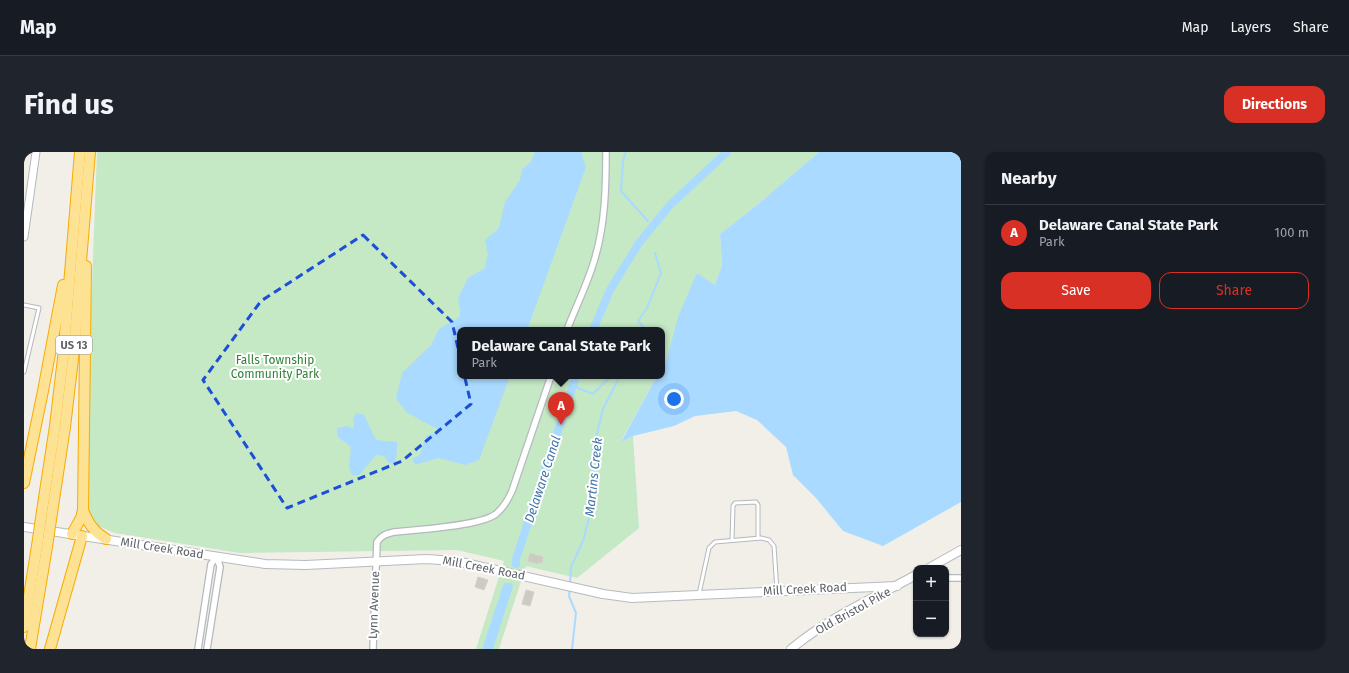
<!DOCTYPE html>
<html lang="en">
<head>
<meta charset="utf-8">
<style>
	:root { --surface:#171b24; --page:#20242c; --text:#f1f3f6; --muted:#9ea1a6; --line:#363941; --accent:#d93025 }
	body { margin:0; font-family:"Fira Sans",sans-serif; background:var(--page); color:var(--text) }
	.controls { position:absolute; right:12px; bottom:12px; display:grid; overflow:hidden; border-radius:8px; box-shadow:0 1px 3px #0004 }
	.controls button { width:36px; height:36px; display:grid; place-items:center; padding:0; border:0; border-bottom:1px solid var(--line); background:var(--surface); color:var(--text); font:20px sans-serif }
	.you { position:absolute; left:650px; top:247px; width:14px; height:14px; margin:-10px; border:3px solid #fff; border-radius:50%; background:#1a73e8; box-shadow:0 0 0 6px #1a73e833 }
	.badge { display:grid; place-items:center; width:26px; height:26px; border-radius:50%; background:var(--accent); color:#fff; font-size:13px; font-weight:700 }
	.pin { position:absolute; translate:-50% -33px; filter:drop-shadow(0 1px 2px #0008) }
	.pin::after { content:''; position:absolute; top:21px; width:14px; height:12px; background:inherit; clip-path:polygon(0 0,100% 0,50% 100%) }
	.popup { position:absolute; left:433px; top:175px; width:208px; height:52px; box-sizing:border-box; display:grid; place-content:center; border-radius:8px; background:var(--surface); filter:drop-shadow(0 1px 3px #0005); font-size:13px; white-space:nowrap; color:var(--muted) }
	.popup b { font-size:15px; color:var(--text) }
	.popup::after { content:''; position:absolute; left:50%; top:100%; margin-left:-8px; border:8px solid transparent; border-top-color:var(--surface) }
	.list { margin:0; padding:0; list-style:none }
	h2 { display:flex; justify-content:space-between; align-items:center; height:52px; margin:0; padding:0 16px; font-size:17px }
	h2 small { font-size:13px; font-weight:400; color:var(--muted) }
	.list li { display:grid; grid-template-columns:26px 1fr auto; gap:12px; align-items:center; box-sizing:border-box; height:56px; padding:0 16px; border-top:1px solid var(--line) }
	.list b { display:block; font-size:15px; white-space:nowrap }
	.list p { margin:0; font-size:13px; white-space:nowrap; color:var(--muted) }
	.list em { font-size:13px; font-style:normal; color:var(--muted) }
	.actions { display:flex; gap:8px; padding:12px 16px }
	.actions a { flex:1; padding:9px 0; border:1px solid var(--accent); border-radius:12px; text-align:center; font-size:14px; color:var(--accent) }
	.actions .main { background:var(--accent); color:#fff }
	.map { position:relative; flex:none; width:937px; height:497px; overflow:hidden; border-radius:12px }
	header { display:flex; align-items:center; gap:24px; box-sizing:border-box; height:56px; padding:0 20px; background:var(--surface); border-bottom:1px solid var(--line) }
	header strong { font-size:19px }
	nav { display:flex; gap:22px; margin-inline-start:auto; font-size:14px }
	.intro { display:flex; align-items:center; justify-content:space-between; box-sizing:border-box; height:96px; padding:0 24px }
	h1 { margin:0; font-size:28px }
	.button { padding:10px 18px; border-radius:12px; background:var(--accent); color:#fff; font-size:14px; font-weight:700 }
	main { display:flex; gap:24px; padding:0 24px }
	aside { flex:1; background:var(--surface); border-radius:12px; box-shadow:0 1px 3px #0004 }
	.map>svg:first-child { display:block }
</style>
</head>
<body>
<header>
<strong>Map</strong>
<nav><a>Map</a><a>Layers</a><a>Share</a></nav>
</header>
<div class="intro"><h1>Find us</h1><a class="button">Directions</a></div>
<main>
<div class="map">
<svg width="937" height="497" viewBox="0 0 937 497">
	<rect width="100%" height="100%" fill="#f1efe8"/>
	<path fill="#c5e8c5" d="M73,0H795L733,53L696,82L698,113L691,133L673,121L643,207L638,215V178H436V224H633L597,289L609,284L615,376L553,426L502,414L475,497H452L480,409L433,398L216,401L91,381C76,375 68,373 64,355L66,185Z"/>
	<g fill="#aadaff">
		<path d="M511,0H557L562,15L503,178H436V224H486L455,308L441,313L414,306L391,313L388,307L396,303L402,284L417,279L382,260L372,246L378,221L407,193L415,177L436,165V157L434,146L444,126L461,116L464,102L461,88L475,76L481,50L496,28L498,17L507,10Z"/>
		<path d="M795,0H937V350L859,394L819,379L792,346L769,323L762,295L733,268L712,259L671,264L650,274L609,284L597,290L633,224H638V215L643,207L654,165L673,121L691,133L698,113L696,82L733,53Z"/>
		<path d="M332,261L340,263L352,288L373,290V300L371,311H365L360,304L352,303L335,323H328L325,316L327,295L314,285L313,276L324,274L330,277L329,267Z"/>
		<path d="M480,431H488L489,434L469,497H458Z"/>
	</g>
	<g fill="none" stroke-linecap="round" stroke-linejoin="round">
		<g stroke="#aadaff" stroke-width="2">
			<path d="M602,0L599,8L597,39L624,69"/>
			<path d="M622,178L614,169L623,156L637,121L631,101"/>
			<path d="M549,234L569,242L587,224"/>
			<path d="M546,432L547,415L559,389L568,355L569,298L579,257L596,224"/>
			<path d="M546,436L545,444L552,461L548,497"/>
		</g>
		<g stroke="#aadaff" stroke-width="8">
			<path d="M569,178L586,138L615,91L646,53L703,0"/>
			<path d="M492,412V407L552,224"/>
		</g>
	</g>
	<g fill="#cccac5" stroke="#d6d1c6">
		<path d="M506,401L519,405L518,411L515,410L514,412L504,409Z"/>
		<path d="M454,425L464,428L460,438L451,435Z"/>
		<path d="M502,438L510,440L506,454L498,452Z"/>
	</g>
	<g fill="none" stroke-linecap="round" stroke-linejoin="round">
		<defs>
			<g id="service">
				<path d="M0,153L15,156L0,220"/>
				<path d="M708,388L709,354L711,351L732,350L734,353V386"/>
				<path d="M675,442L685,396L691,390L737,386L745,388L750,394L753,439"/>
			</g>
			<g id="minor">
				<path d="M543,178C552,154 564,131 571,106C581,72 582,36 582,0"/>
				<path d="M922,426H937"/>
				<path d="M174,497L187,412L193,405"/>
				<path d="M183,497L196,415L193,405"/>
				<path d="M349,497L353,390C358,383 362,382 370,380C392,378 456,374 472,362C479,356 484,348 488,339L527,224"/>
			</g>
			<path id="tertiary" d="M0,85L12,0"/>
			<g id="secondary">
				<path d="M0,375L241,412L282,413L402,407L432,409L579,442L608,446L873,434"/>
				<path d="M905,416L937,398"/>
				<path d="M767,497C804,466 850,446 892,423"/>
			</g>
			<g id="motorway">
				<path d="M0,331L19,239L39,133"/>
				<path d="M59,358C64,371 70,380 82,387"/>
				<path d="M18,359L31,274L39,206L56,0"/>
				<path d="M28,361L41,275L49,207L66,0"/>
				<path d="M48,382L57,366L59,358L62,114"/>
				<path d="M0,475L13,394"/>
				<path d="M6,497L23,395"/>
				<path d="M26,497L58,384"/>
			</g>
		</defs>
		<use href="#service" stroke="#b5b8bc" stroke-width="5"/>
		<use href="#minor" stroke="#b5b8bc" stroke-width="8"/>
		<use href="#tertiary" stroke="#b5b8bc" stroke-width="9"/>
		<use href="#secondary" stroke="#b6babf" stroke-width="10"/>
		<use href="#motorway" stroke="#f9ab00" stroke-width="12"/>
		<use href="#service" stroke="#fff" stroke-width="3"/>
		<use href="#minor" stroke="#fff" stroke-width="5.5"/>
		<use href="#tertiary" stroke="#fff" stroke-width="7"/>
		<use href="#secondary" stroke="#fff" stroke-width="8"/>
		<use href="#motorway" stroke="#fde293" stroke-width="10"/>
		<defs>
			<g id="motorway-bridge">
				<path d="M13,394L18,359"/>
				<path d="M23,395L28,361"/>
			</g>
		</defs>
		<use href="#motorway-bridge" stroke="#f9ab00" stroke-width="12" stroke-linecap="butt"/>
		<use href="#motorway-bridge" stroke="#fde293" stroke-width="10"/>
	</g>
	<path fill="none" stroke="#1d4ed8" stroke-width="3" stroke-dasharray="8 5" stroke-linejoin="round" d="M339,83L428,170L447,252L378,309L263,356L179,228L237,149Z"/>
	<g text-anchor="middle" stroke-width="4" stroke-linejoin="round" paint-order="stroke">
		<rect fill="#fff" stroke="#8f9295" stroke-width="1" x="32" y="184" width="36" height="18" rx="3"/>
		<g font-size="11" font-weight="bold" fill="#5f6368">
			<text x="50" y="197">US 13</text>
		</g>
		<g font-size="12" fill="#348238" stroke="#fff">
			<text x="251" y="212">Falls Township<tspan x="251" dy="14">Community Park</tspan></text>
		</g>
		<g font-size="12" fill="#5f6368" stroke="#fff">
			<text transform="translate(138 396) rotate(9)" y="4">Mill Creek Road</text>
			<text transform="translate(460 416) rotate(11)" y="4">Mill Creek Road</text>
			<text transform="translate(781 437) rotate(-3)" y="4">Mill Creek Road</text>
			<text transform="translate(350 453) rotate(-88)" y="4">Lynn Avenue</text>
			<text transform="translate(829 459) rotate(-29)" y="4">Old Bristol Pike</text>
		</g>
		<g font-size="13" font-style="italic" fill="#4174aa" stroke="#fff">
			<text transform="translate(569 325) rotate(-84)" y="5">Martins Creek</text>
			<text transform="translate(518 327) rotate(-72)" y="5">Delaware Canal</text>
		</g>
	</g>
</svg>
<div class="controls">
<button>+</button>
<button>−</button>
</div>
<div class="you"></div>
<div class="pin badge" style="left:537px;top:273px">A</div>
<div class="popup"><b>Delaware Canal State Park</b>Park</div>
</div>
<aside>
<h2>Nearby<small></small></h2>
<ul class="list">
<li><span class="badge">A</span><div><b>Delaware Canal State Park</b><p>Park</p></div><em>100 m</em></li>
</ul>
<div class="actions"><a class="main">Save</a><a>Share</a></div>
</aside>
</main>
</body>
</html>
